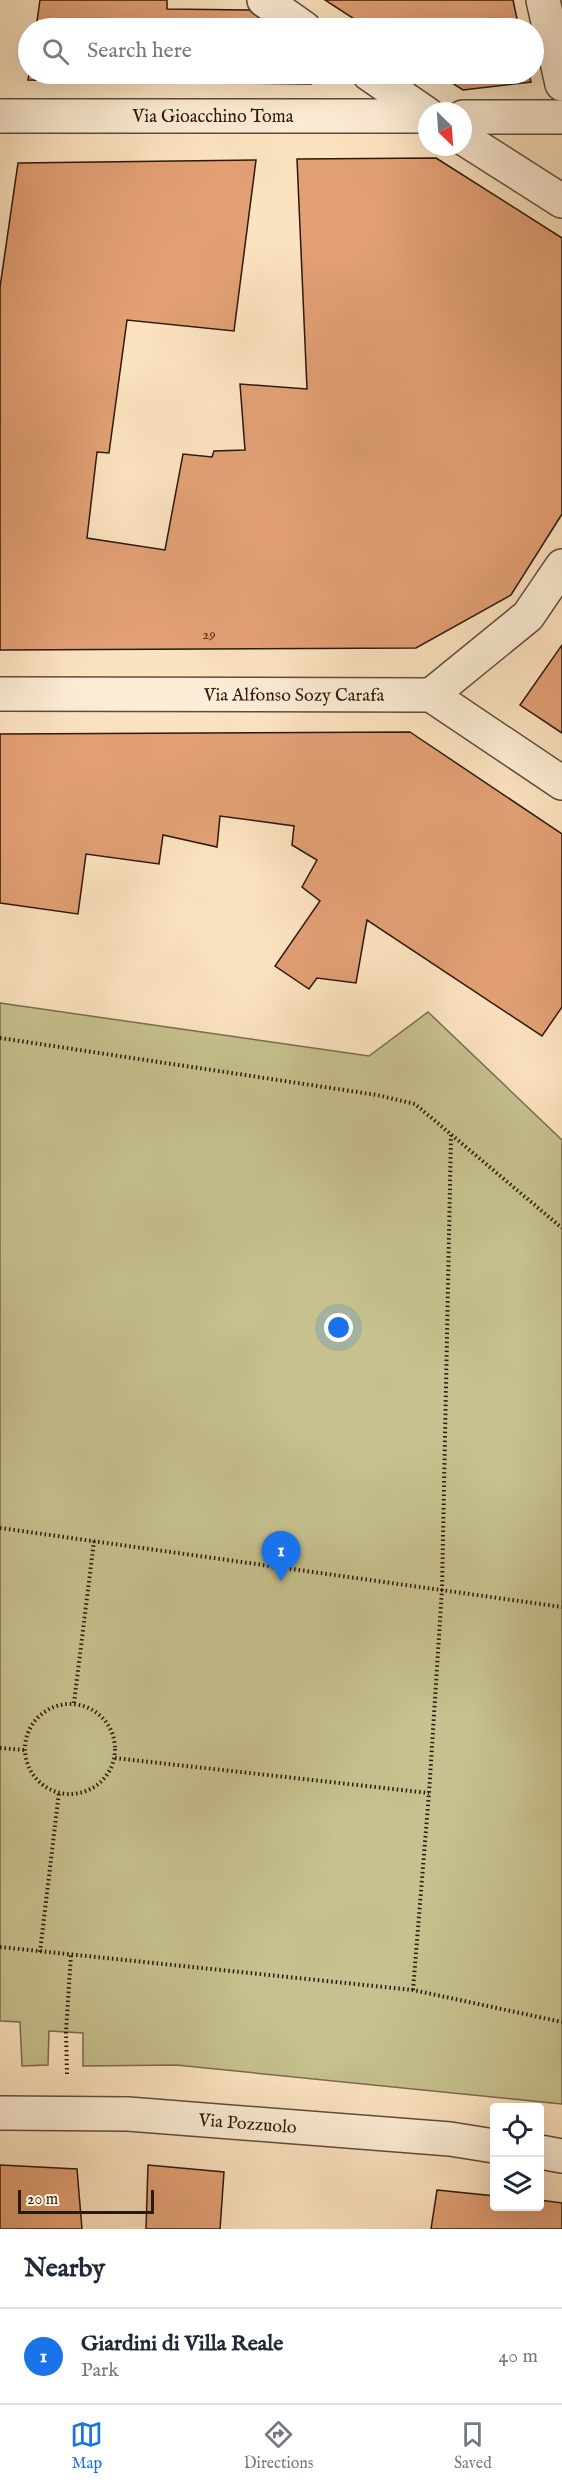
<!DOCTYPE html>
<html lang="en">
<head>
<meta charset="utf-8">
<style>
	:root { --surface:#fff; --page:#f2f2f3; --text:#1f2937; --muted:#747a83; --line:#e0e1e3; --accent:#1a73e8 }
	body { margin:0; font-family:"IM FELL English",serif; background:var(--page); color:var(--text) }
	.controls { position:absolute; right:18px; bottom:18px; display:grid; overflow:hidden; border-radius:6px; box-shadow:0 6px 24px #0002 }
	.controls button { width:54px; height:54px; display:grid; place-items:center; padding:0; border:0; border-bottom:2px solid var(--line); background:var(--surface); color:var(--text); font:30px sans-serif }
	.compass { position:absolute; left:418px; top:102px; width:54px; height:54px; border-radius:50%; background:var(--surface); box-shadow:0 6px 24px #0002; rotate:155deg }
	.scale { position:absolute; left:18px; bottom:15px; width:136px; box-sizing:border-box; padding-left:6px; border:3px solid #2b190c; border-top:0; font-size:16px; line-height:21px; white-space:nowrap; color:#2b190c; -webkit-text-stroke:4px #fdedd6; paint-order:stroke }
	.you { position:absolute; left:339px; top:1328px; width:21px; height:21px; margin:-15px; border:4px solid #fff; border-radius:50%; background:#1a73e8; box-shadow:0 0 0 9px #1a73e833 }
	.badge { display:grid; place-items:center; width:39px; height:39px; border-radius:50%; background:var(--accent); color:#fff; font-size:20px; font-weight:700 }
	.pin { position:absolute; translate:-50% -50px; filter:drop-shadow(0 2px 3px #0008) }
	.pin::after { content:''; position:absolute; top:32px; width:21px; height:18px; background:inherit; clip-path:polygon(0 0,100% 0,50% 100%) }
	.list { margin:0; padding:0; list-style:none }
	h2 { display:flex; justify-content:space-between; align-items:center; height:78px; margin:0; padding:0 24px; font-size:26px }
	h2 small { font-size:20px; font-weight:400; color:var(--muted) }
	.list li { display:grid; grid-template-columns:39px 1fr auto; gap:18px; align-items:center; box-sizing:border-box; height:96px; padding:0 24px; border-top:2px solid var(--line) }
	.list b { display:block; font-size:22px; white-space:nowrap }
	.list p { margin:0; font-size:20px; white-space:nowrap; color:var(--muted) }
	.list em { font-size:20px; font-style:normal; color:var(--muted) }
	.icon { flex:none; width:33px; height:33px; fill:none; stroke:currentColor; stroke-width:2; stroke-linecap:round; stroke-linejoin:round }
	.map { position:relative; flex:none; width:562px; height:2229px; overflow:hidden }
	.search { position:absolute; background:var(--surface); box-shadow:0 6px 24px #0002; left:18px; right:18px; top:18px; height:66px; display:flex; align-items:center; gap:15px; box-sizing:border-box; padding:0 21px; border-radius:33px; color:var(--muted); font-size:22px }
	.sheet { height:174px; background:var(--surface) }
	nav { display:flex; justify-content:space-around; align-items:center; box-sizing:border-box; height:84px; border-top:2px solid var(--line); background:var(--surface); font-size:16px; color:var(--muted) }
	nav a { display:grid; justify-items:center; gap:3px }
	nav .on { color:var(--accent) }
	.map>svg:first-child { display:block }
</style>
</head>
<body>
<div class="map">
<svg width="562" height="2229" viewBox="0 0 562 2229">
	<rect width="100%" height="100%" fill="#fce3c0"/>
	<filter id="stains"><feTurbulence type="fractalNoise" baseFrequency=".00333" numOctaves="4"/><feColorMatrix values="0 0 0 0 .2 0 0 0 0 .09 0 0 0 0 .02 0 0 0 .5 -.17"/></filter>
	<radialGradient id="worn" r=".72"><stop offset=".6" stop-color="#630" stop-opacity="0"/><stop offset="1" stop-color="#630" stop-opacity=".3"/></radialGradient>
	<path fill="#c6c18e" stroke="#786d4d" stroke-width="1.5" d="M0,1003L369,1056L428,1012L562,1140V2104L176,2065L83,2066V2033L49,2031L48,2065L22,2066L20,2022L0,2021Z"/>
	<g fill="#e3a075" stroke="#2b190c" stroke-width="1.5">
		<path d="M40,0H167V9L249,10L272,28H36Z"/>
		<path d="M325,0H513L519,28H368Z"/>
		<path d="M29,74H311V84L28,80Z"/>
		<path d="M438,74H529L531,82L463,90Z"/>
		<path d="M436,158L562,238V514L511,595L416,648L0,650V287L18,163L256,160L234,331L127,320L109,453L97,452L87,538L165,550L183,454L212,457L214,451L245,450L240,384L307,389L297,159Z"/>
		<path d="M562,645V733L520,705Z"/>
		<path d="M410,732L562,834V1007L542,1036L367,920L356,983L317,978L309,989L275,966L320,901L302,887L317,860L292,845L294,826L220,816L217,847L163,835L159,864L86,854L78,914L0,903V734Z"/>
		<path d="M0,2165L77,2169L82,2229H0Z"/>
		<path d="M148,2165L224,2172L220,2229H146Z"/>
		<path d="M437,2190L495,2196V2206H540V2200L562,2203V2229H431Z"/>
	</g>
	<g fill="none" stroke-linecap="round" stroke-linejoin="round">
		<defs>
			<g id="minor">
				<path d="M264,0L304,28"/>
				<path d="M543,0L562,84"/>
				<path d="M369,74L427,114"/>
				<path id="s1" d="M0,116H427"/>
				<path d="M463,117H562"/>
				<path d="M463,138L562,201"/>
				<path id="s2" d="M0,694L431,695L562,783"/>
				<path d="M431,695L528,616L562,566"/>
				<path id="s3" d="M0,2113L128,2114L450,2139L494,2146"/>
				<path d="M540,2152L562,2156"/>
			</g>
		</defs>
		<use href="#minor" stroke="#5f4c39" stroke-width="36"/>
		<g stroke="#2b190c" stroke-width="4" stroke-dasharray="1.5 3" stroke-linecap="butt">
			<path d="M0,1038L377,1095L415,1104L562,1228"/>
			<path d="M0,1528L562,1607"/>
			<path d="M74,1703L94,1541"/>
			<circle cx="70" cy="1749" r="45"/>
			<path d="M0,1748L24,1750"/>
			<path d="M115,1758L429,1793"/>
			<path d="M0,1947L413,1990L562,2022"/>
			<path d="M40,1952L59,1792"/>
			<path d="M413,1990L429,1793L442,1589L451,1135"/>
			<path d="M67,2074L66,2032L71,1954"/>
		</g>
		<use href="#minor" stroke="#fdedd6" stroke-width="33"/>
	</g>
	<g text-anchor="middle" stroke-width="4.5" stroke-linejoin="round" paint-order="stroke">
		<g font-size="15" fill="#593b26">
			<text x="209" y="639">29</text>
		</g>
		<g font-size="18" fill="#2b190c" stroke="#fdedd6">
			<text dy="6" stroke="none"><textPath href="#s1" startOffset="213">Via Gioacchino Toma</textPath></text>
			<text dy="6" stroke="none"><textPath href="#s2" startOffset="294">Via Alfonso Sozy Carafa</textPath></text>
			<text dy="6" stroke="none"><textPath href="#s3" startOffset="248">Via Pozzuolo</textPath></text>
		</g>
	</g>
	<rect width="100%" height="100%" filter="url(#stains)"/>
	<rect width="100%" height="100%" fill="url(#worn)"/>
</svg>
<div class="controls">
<button><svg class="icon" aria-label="locate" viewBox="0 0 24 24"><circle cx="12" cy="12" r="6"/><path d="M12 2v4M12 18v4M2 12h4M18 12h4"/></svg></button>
<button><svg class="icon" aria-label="layers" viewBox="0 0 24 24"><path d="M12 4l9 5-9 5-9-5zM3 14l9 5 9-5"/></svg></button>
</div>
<svg class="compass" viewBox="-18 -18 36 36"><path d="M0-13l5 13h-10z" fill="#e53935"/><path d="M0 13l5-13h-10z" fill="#747a83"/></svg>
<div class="scale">20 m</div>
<div class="you"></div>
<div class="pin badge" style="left:281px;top:1581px">1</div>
<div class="search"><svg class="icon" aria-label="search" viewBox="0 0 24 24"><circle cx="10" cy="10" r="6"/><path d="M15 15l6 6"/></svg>Search here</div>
</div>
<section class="sheet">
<h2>Nearby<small></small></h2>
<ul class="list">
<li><span class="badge">1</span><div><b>Giardini di Villa Reale</b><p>Park</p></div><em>40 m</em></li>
</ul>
</section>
<nav>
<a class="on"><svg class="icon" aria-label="map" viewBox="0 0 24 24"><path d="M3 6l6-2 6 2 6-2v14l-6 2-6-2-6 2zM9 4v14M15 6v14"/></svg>Map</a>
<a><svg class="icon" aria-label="directions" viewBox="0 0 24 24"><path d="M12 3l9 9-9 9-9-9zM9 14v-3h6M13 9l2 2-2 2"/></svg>Directions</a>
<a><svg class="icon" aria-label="saved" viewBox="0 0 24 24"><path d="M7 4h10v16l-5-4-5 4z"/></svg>Saved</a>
</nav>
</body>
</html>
